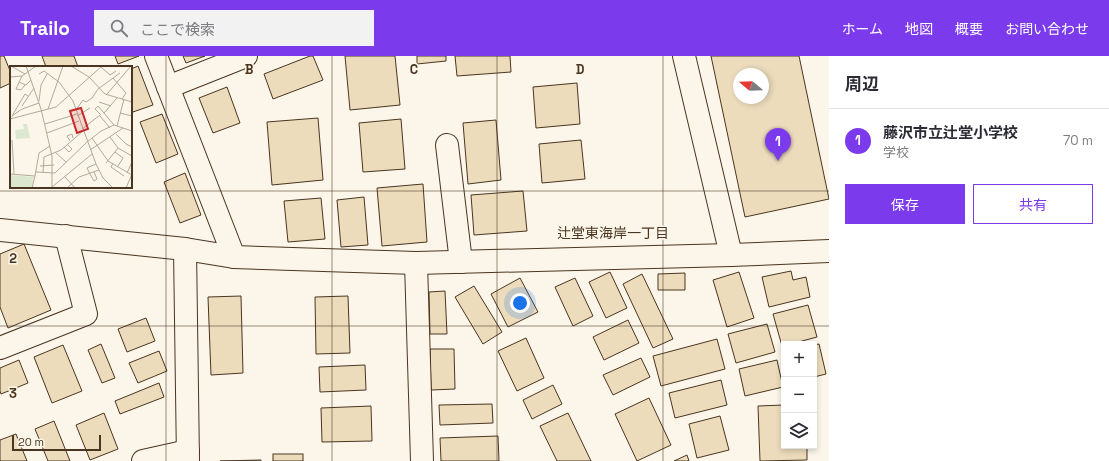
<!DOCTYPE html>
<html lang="ja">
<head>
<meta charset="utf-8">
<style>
	:root { --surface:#fff; --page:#f2f2f3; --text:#2b2b33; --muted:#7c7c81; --line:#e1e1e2; --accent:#7c3aed }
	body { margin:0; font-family:"Space Grotesk","Noto Sans JP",sans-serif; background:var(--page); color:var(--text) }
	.controls { position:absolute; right:12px; bottom:12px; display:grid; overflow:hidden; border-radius:0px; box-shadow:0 2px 6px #0003 }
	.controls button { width:36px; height:36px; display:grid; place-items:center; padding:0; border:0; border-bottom:1px solid var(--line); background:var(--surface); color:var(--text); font:20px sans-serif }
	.compass { position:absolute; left:733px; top:12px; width:36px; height:36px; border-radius:50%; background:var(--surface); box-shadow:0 2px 6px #0003; rotate:289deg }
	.scale { position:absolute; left:12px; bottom:10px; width:89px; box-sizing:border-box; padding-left:4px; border:2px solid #4a3520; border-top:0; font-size:11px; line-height:14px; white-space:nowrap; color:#4a3520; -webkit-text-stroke:3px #fbf6e9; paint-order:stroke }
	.you { position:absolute; left:520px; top:247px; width:14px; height:14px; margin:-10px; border:3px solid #fff; border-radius:50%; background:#1a73e8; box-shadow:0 0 0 6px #1a73e833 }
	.badge { display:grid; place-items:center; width:26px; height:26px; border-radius:50%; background:var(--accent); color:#fff; font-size:13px; font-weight:700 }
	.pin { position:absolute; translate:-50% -33px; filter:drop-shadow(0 1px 2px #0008) }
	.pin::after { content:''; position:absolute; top:21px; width:14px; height:12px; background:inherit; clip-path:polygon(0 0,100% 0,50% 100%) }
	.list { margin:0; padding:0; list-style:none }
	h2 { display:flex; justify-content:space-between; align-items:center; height:52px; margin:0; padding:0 16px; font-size:17px }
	h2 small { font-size:13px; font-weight:400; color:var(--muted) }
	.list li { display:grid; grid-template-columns:26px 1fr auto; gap:12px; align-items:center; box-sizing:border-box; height:64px; padding:0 16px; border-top:1px solid var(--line) }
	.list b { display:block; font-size:15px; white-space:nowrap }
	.list p { margin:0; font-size:13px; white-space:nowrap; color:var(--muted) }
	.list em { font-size:13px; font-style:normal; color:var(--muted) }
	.actions { display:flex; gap:8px; padding:12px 16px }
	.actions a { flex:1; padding:9px 0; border:1px solid var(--accent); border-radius:0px; text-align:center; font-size:14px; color:var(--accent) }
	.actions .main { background:var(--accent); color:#fff }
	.icon { flex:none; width:22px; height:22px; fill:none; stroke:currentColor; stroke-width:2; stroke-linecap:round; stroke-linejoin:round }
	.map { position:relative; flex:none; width:829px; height:405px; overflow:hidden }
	header { display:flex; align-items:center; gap:24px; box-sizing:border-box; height:56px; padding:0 20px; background:var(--accent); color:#fff }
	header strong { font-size:19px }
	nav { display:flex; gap:22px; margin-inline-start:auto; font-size:14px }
	.search { width:280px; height:36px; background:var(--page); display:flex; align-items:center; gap:10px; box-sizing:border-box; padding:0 14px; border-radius:0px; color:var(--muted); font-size:15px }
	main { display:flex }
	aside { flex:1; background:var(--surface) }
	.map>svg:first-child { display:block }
</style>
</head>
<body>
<header>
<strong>Trailo</strong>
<div class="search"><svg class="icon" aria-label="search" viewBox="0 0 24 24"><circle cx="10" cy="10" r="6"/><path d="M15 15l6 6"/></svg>ここで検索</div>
<nav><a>ホーム</a><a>地図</a><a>概要</a><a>お問い合わせ</a></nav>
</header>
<main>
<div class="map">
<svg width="829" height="405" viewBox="0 0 829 405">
	<rect width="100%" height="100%" fill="#fbf6e9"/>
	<g fill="#ecdcbc" stroke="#4a3520" fill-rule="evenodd">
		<path d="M0,0H4L11,17V27L0,32Z"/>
		<path d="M42,0H74L78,11H46Z"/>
		<path d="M115,0H139L118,8Z"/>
		<path d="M183,0H205L186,7Z"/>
		<path d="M310,0H313L323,24L273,43L264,18Z"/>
		<path d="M345,0H395L400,49L350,54Z"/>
		<path d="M417,0H446V5L417,8Z"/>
		<path d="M455,0H510L511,16L457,20Z"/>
		<path d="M711,0H799L829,143L745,161ZM739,18H763V42H739Z"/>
		<path d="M138,10L153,49L133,56L131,51V13Z"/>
		<path d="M577,27L580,68L536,72L533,31Z"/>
		<path d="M227,31L240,67L213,77L199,42Z"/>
		<path d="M162,58L178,98L156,107L140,66Z"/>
		<path d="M318,62L323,124L272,129L267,66Z"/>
		<path d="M401,63L405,113L363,116L359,67Z"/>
		<path d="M496,64L501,124L468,128L463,67Z"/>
		<path d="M581,84L585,123L542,127L539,88Z"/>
		<path d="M185,117L201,159L180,167L164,126Z"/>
		<path d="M423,128L427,186L382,190L377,132Z"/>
		<path d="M523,135L527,175L474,179L471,139Z"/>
		<path d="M364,141L368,189L341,191L337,144Z"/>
		<path d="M321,142L325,183L288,186L284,145Z"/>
		<path d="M24,188L51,254L8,272L0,251V198Z"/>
		<path d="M791,215L793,224L806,221L810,241L769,251L762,221Z"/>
		<path d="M610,216L627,252L606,262L589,226Z"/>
		<path d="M739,216L754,262L727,271L713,224Z"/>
		<path d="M685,217V234H658V218Z"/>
		<path d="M642,218L673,283L653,292L623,228Z"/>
		<path d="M520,222L538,256L508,271L491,238Z"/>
		<path d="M575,222L593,260L573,270L555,231Z"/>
		<path d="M474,230L502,276L483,288L455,241Z"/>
		<path d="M445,235L447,278H430L429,236Z"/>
		<path d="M241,240L243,317L211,319L208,241Z"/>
		<path d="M348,240L350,297L316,298L315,241Z"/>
		<path d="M808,249L817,281L791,288H784V290H782L773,258Z"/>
		<path d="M146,262L155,285L127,296L118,273Z"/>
		<path d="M628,264L639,287L604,304L593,281Z"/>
		<path d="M767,268L775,296L736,307L728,278Z"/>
		<path d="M526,282L544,322L517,335L498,295Z"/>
		<path d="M717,283L725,313L661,330L653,300Z"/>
		<path d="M101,288L115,322L102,327L88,294Z"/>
		<path d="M819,288L826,318L814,321V289Z"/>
		<path d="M63,289L82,335L52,347L34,301Z"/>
		<path d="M430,293H454L455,333L431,334Z"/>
		<path d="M159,295L167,315L138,327L129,307Z"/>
		<path d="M641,302L650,321L613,339L603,319Z"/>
		<path d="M19,304L28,327L1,338L0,335V312Z"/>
		<path d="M777,304L783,331L745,340L739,313Z"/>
		<path d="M365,309L366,334L320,336L319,311Z"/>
		<path d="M721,324L727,349L675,362L669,337Z"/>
		<path d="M159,327L164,341L120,358L115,345Z"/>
		<path d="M553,329L562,348L532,363L523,344Z"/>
		<path d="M649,342L671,389L637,405L615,358Z"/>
		<path d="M492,348L493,367L440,369L439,349Z"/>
		<path d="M784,349V390H807V404L760,405L758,350Z"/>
		<path d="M371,350L372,385L322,386L321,352Z"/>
		<path d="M104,357L118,393L90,404L76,369Z"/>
		<path d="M568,357L591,405H557L540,370Z"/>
		<path d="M720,360L729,394L697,402L689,368Z"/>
		<path d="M54,365L70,405H48L35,373Z"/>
		<path d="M16,378L27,405H0V384Z"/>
		<path d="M498,380L499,405H441L440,382Z"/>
		<rect x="273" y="398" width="30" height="7"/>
		<path d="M687,399L689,405H674Z"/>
		<path d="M261,404V405H220Z"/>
	</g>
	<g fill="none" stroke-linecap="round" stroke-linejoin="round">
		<defs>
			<g id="minor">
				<path d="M156,0L234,201"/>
				<path d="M684,0L731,199"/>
				<path d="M168,31L246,0"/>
				<path d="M447,89L461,206"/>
				<path d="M0,174L185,193L234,201L416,207L731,199L829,195"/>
				<path d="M185,193L188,405"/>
				<path d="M416,207L422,405"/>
				<path d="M0,292L86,258L66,180"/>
				<path d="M143,405L188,395"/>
			</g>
		</defs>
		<use href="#minor" stroke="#4a3520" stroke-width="24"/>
		<use href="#minor" stroke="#fbf6e9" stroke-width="22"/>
	</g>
	<path fill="none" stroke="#4a3520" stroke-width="1" stroke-opacity="0.55" d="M166,0V405M332,0V405M497,0V405M663,0V405M0,135H829M0,270H829"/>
	<g text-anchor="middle" stroke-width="3" stroke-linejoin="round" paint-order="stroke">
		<g font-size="14" fill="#4a3520" stroke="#fbf6e9">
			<text x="613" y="182">辻堂東海岸一丁目</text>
		</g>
	</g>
	<g transform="translate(10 10)">
		<rect width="122" height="122" fill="#fbf6e9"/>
		<path d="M13,58H17L20,72L6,73L5,64L14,63ZM0,109L24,111L22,122H0Z" fill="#dce7d0"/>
		<path fill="none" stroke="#b4a999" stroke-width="1" d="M1,0L15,8M16,0L31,43L42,90V122M61,0L79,11L95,28L122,36M91,1L100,9L106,5M29,8L34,5L49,16L63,35L86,98L93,112L103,122M0,11L12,10M103,12L116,27L112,33M9,16L16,19L21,14M15,19L11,24L6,23L12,10L26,0M97,28L121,0M29,35L31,19L37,8M89,36L101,40M12,40L24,22M38,43L53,0M66,44L73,34L76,36L82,32L88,23L110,7M94,47L107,32M110,47L122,50M91,49L85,43L88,40L104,59L122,65M2,50L12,43L29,37M2,50L15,28L18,30M67,50L80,42M90,50L100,62M0,53L46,41L92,0M35,58L67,48M107,60L114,33M72,63L90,49M37,67L69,55M106,68L116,78L122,81M100,71L108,82L122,90M82,72L98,95L122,109M2,74L4,108M60,75L57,70L62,68L63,72M54,81L59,86L62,83L57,78M80,84L113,62M45,86L56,96M105,86L113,92L108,100M96,97L108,82M103,97L101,101L114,110M30,100L44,99M26,106L45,107L77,76L91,65L104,59M33,107L34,91L51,84L73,65M117,107L122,96M0,108L25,110L22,122M80,108L84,115L87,113L84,106M80,108L77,102L86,98M25,110L29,87L40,80M55,111L65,122M42,121L82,88M57,122L69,111L89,104M116,122L122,108"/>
		<path fill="#c62828" fill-opacity="0.15" stroke="#c62828" stroke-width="2" d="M71,42L78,63L67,67L60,45Z"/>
		<rect width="122" height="122" fill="none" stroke="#4a3520" stroke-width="2"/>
	</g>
	<g font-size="13" text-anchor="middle" font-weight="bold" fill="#4a3520" stroke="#fbf6e9" stroke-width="3" stroke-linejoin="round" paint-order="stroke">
		<text x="249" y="18">B</text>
		<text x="414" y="18">C</text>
		<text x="580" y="18">D</text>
		<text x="13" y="207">2</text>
		<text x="13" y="342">3</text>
	</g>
</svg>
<div class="controls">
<button>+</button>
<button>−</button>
<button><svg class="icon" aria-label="layers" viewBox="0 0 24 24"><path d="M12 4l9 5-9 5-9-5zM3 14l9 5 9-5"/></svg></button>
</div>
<svg class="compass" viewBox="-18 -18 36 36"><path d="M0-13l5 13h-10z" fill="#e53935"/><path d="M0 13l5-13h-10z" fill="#7c7c81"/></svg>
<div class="scale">20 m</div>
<div class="you"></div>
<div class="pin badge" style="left:778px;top:105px">1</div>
</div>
<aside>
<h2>周辺<small></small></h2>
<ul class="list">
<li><span class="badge">1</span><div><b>藤沢市立辻堂小学校</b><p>学校</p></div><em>70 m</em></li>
</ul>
<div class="actions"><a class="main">保存</a><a>共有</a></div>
</aside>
</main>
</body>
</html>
